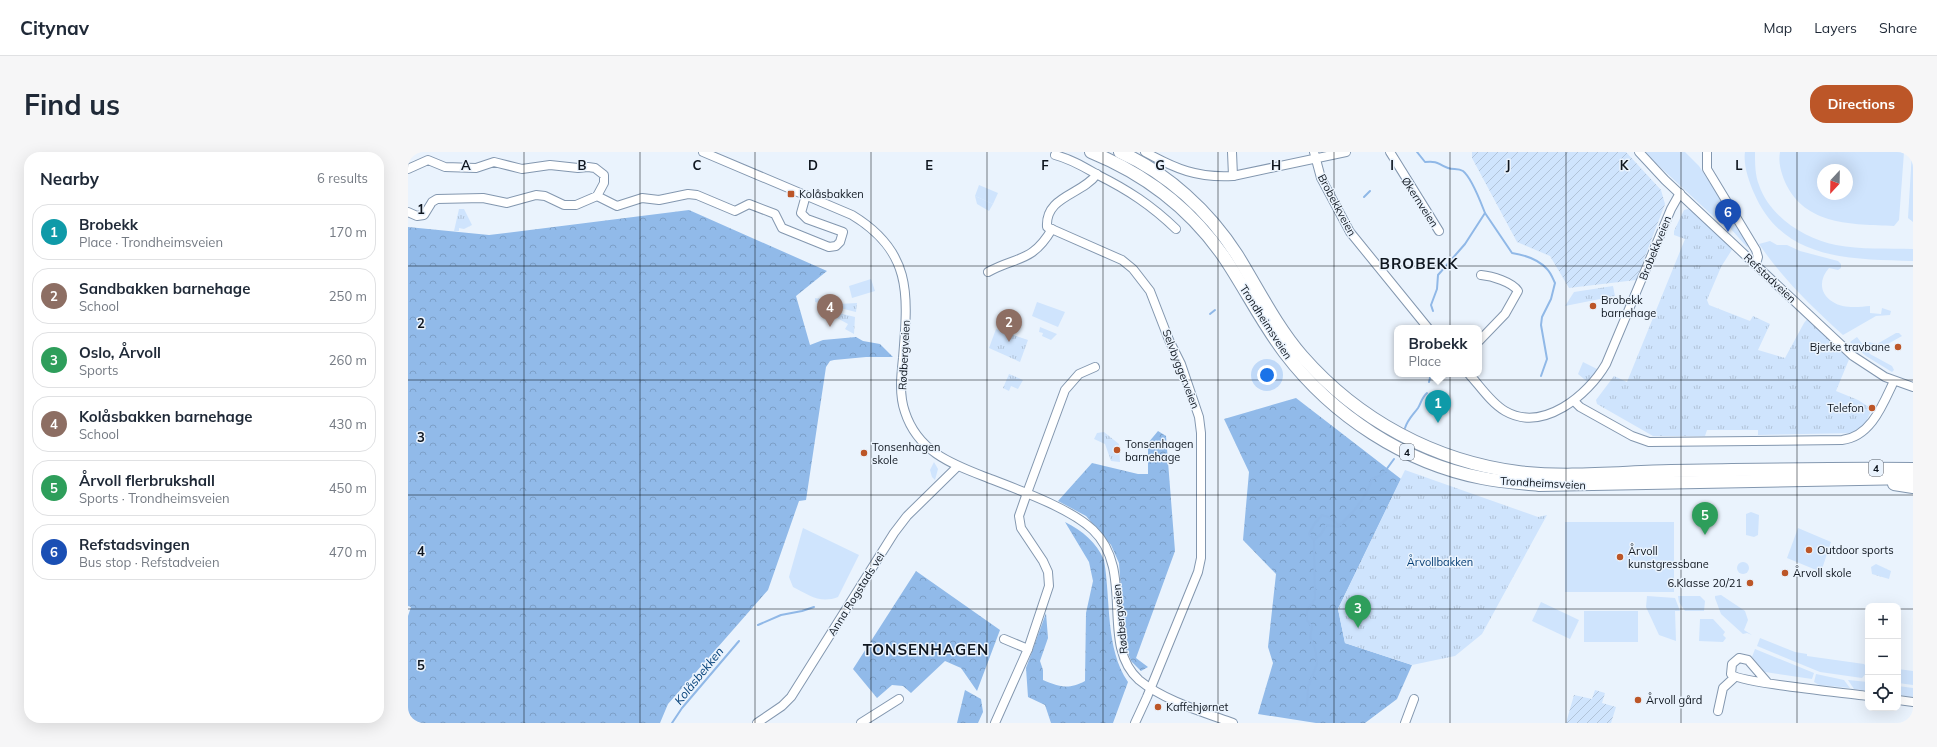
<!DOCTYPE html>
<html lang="en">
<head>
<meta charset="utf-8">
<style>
	:root { --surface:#fff; --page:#f6f6f7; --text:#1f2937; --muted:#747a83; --line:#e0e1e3; --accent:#bc5628 }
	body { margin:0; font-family:Mulish,sans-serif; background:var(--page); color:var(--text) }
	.controls { position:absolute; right:12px; bottom:12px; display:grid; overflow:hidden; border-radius:8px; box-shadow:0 4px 16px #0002 }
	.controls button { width:36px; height:36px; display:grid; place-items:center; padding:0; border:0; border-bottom:1px solid var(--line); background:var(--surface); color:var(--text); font:20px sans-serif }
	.compass { position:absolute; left:1409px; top:12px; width:36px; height:36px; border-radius:50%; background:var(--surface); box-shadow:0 4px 16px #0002; rotate:202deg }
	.you { position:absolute; left:859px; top:223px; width:14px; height:14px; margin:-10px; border:3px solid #fff; border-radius:50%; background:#1a73e8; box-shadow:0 0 0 6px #1a73e833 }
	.badge { display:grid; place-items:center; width:26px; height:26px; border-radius:50%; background:var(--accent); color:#fff; font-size:13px; font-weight:700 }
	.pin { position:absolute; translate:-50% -33px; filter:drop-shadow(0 1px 2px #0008) }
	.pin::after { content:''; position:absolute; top:21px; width:14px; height:12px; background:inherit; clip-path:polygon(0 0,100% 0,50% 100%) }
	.popup { position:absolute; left:986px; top:173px; width:88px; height:52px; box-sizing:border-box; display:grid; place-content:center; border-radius:8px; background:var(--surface); filter:drop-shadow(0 1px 3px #0005); font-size:13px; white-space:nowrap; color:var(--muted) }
	.popup b { font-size:15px; color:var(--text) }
	.popup::after { content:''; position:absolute; left:50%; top:100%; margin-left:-8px; border:8px solid transparent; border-top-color:var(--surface) }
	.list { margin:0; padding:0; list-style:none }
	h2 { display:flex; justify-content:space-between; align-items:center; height:52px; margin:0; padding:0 16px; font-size:17px }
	h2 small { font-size:13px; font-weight:400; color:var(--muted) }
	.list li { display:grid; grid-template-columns:26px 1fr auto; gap:12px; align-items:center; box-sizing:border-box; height:56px; margin:0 8px 8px; padding:0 8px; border:1px solid var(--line); border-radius:16px }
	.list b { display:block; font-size:15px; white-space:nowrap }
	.list p { margin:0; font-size:13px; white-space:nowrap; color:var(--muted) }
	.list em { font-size:13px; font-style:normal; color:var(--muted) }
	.icon { flex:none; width:22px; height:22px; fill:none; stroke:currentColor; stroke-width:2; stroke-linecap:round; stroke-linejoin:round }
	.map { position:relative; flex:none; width:1505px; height:571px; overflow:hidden; border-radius:16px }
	header { display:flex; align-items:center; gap:24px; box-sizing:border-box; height:56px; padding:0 20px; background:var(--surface); border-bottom:1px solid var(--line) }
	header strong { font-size:19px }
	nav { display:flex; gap:22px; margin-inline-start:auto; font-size:14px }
	.intro { display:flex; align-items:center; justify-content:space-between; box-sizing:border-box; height:96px; padding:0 24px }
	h1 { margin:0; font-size:28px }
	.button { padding:10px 18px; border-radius:16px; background:var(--accent); color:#fff; font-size:14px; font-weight:700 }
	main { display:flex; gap:24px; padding:0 24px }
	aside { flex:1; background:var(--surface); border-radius:16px; box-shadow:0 4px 16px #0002 }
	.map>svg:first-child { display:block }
</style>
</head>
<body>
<header>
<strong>Citynav</strong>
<nav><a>Map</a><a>Layers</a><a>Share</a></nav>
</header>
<div class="intro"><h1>Find us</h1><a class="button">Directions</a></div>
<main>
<aside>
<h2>Nearby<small>6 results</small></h2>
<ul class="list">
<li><span class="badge" style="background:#0f9aa8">1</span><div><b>Brobekk</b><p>Place · Trondheimsveien</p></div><em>170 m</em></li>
<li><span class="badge" style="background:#8d6e63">2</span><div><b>Sandbakken barnehage</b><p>School</p></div><em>250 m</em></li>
<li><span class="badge" style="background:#2e9e5b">3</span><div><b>Oslo, Årvoll</b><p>Sports</p></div><em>260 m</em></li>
<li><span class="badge" style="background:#8d6e63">4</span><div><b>Kolåsbakken barnehage</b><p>School</p></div><em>430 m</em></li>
<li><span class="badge" style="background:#2e9e5b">5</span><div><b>Årvoll flerbrukshall</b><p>Sports · Trondheimsveien</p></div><em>450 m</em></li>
<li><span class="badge" style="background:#1a4fb4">6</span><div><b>Refstadsvingen</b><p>Bus stop · Refstadveien</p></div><em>470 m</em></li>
</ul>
</aside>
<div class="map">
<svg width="1505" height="571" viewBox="0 0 1505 571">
	<defs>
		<pattern id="forest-crowns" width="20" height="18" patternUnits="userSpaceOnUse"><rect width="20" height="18" fill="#91bae9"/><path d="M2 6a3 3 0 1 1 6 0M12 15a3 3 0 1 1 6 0" fill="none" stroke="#7c9fc7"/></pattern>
		<pattern id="park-tufts" width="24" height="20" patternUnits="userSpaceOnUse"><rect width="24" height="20" fill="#cfe4fd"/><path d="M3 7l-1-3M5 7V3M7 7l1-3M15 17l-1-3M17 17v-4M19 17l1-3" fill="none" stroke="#b1c3d8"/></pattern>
		<pattern id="garden-furrows" width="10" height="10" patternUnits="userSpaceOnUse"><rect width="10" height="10" fill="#cfe4fd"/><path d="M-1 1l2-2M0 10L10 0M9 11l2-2" fill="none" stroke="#b1c3d8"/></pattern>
	</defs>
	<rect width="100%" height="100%" fill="#eaf3fd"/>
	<g fill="#cfe4fd" fill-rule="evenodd">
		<path d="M1236,0H1277L1291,14L1342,93L1339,95L1322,76L1320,78Z"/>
		<path d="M1337,0H1347C1347,11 1347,23 1351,33C1362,65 1397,87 1428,93C1453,98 1480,96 1505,97V109C1442,107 1375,109 1346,41C1341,30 1335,12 1337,0Z"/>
		<path d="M1372,0H1496L1491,68L1486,74C1444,72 1397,74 1377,30C1373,20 1370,10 1372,0ZM1415,18H1439V42H1415Z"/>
		<path d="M1504,0H1505V70L1500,66Z"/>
		<path d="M571,33L590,41L585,52L567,44Z"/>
		<path d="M1362,89L1369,93H1379L1392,99L1430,109L1433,112V116L1430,118L1421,116C1411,127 1411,142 1425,150C1435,157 1451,155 1462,154V161L1473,162L1474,156L1483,159L1482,163L1468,164L1435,183C1404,155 1375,127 1351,92Z"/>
		<path d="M463,127L467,139L444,146L441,134Z"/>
		<path d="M629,150L657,160L650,175L624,164Z"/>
		<path d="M1488,181H1491L1494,184L1469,198L1471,201L1460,193L1461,190L1469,192Z"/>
		<path d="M1449,185L1462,202L1484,214L1486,218L1484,220L1458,204L1442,190Z"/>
		<path d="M526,310L530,317L527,328L524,325L522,318Z"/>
		<path d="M1343,360L1351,363L1350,383L1346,385L1338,383V362Z"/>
		<rect x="1157" y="370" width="109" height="70"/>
		<path d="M395,376L451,403L430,445C412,452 401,443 385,435L381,425Z"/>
		<path d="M1390,376L1423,390L1413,420L1379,406Z"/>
		<circle cx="1335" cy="416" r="6"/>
		<path d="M1313,443L1337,459L1340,468L1336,478L1344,483L1339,481L1335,482L1313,462L1307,446V444Z"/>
		<path d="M1239,444L1267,446L1272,459H1267L1268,489L1251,483L1238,455Z"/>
		<path d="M1270,444H1292L1297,449L1296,459H1277L1271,450Z"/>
		<path d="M1133,450L1171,468L1162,487L1124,469Z"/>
		<rect x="1176" y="459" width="54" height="31"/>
		<path d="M1292,467H1305L1317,480L1315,483L1318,486L1315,490L1291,489Z"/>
		<path d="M1352,486L1387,500L1399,502V504L1456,512L1460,516V519L1454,526L1412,520L1349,494Z"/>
		<path d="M1347,497L1406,521L1404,527L1357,520L1344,505Z"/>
		<path d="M1490,517L1505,519V533L1490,531Z"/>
		<path d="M1408,522L1436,528L1442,536L1411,533L1406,530Z"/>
		<path d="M1440,528L1460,530V539L1446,537Z"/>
		<path d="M1490,534L1505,536V545L1490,543Z"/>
	</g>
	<g fill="url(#forest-crowns)">
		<path d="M281,58L419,119L388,144L402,193L415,188L448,185L455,189L472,192L485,205H458L426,208L422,209L418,215L398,348L391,349L360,438L260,552L252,571H0V464L3,455L0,454V75L81,83Z"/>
		<path d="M888,246L993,327L930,457L937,491L1004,513L989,547L957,571H908L850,562L865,511L860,495L868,422L835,388L841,320L816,267Z"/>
		<path d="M750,279L758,284L767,399L728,506L740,515L733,519L723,509L717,493L711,411L703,393L678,364L650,349L684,311L730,322H740V291Z"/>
		<path d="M657,370C675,379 688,390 696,408C703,449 697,496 720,530L705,571H643L637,553L620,545L618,516L638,461L640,486L632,509L635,518V528C652,535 660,538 677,529L678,461L685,429L681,410Z"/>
		<path d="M508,419L592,478L569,539L553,516L537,509L503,541L495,534L484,533L469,546L445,517Z"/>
		<path d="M557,538L573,547L575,560L570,571H549Z"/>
	</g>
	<g fill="url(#park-tufts)">
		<path d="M567,44L585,52L581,59L569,52Z"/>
		<path d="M51,57H56L64,73L56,77L51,76V79H46Z"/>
		<path d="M1280,57L1284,58L1325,96L1313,115L1299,148L1301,153L1342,169L1345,164L1362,172L1350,198L1377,206L1396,171L1400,166L1442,205L1428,239L1450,248L1464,257L1455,276L1447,281L1350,283V278H1299L1297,284H1245L1189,252L1188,248L1206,224L1219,230L1277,87L1266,83V79L1276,58Z"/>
		<path d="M1205,134L1207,144L1157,154L1166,140Z"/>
		<path d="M407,146L419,148L430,152L449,151L448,160L407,150Z"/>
		<path d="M431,161L447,165L446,182L437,177L440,172L429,166Z"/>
		<path d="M632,175L649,182L643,188L634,184L635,181L631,180Z"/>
		<path d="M588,177L620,188L612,210L581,196Z"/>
		<path d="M1175,210L1193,219L1182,232L1170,222Z"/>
		<path d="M601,222L615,228L610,237L603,234L601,239L595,236Z"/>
		<path d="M696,280L711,292L712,310L703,309L697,292L686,287L689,281Z"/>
		<path d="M997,318L1130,365L1139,363L1074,482L1047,504L1004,513L937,491L930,457Z"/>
		<path d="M1468,412L1483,419L1481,427L1464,422L1463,415Z"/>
	</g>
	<g fill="url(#garden-furrows)">
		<path d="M1064,0H1218L1253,38L1257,52L1228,128L1161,136L1142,104L1109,90L1064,6Z"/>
		<path d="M1187,538L1197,541L1194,551L1208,555L1203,571H1158L1166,543L1184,547Z"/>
	</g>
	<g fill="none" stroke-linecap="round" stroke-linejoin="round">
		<g stroke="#90b8e7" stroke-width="2">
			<path d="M1009,0L1017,10C1033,9 1028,12 1040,16C1045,18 1050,16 1055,19C1064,26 1073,51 1077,61L1057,92L1030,123L1029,137L1023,153L1025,159"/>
			<path d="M956,45L962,39"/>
			<path d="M1077,61L1104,101C1117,103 1130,107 1139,117C1143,121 1145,127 1147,131L1143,147L1134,165L1133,173L1139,207L1133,224"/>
			<path d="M802,162L807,158"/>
			<path d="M1021,230L1023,222"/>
			<path d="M997,276C1000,267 1005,263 1010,256C1013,251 1014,245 1019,241"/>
			<path d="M906,388L901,382L907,371L914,363L923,366L931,374"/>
			<path d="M350,473L373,463L394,459L406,455"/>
			<path d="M899,554L900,535L909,512L907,496L902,485L904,475L899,468V459L907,447L906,388L913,382L918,373L930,375C945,361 957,348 964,327L975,322L986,307"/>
			<path d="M264,571L274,556L331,489"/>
		</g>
		<defs>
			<g id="minor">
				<path d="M295,0L444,63C505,100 500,143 495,206C493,224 491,243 497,260C510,300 544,312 580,326C611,338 662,356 685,378C728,419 691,493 731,528C755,548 795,560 825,571"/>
				<path d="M737,0C768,17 789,26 825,24L938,0"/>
				<path d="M824,0L825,24"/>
				<path d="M906,0L913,26L942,80L1020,176"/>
				<path d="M982,0L1031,79"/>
				<path d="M1231,0L1257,28L1445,204L1477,225L1505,235"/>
				<path d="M1299,0V17L1348,98L1350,105L1348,112"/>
				<path d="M647,3C663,7 676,15 690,23C720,38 743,53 768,77"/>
				<path d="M0,17L20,8L37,15L68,16L86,10L114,17L142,13L170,16L180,15L187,16L196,23V31L189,44L168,53H156L137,44L128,43L99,51L75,46L29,47L24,50L16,63L9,64L0,60"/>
				<path d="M689,22C674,43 637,44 639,75L714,108L725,117L742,139L761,188L773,212L791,265L793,281V406L790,420L739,545L727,571"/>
				<path d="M189,44L209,54L234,46L251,48L280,42L289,43L327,59L341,52L367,62L374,76L421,95L428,94L432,90L435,80L399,67L393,61L398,43"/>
				<path d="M580,120C609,104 624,111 644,77"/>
				<path d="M1071,189L1097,162L1110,139C1104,130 1084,124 1073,123"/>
				<path d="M1061,222C1072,234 1083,251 1097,259C1135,281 1180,243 1198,212L1263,57L1272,41"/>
				<path d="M1166,249L1172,255L1224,284L1241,290L1434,288C1463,285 1475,252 1486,229"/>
				<path d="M619,341L657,238L671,222L687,215"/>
				<path d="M596,487L620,497"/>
				<path d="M1359,530L1340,508L1331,506L1324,512L1323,522C1331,531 1440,541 1460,544"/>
				<path d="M1490,548L1505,550"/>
				<path d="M1310,559L1315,536L1327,525"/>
				<path d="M349,571L374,554L383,545L486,381L499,364L549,315"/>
				<path d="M453,571L491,547"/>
				<path d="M587,571L620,497L641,434L640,420L635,409L613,376L611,364L619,341"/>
				<path d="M997,571L1006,547"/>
			</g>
			<g id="highway">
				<path d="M683,0C737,22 782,56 816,105C837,136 854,171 877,201C925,264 997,311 1074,326C1093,330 1112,331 1131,333L1505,326"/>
				<path d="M712,0C759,21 801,59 829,103C850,137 868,174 894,204C950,268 1026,309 1110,320C1159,326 1214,320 1263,319C1344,318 1424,316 1505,317"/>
				<path d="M1486,332L1505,335"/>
			</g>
		</defs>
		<use href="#minor" stroke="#8397af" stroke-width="10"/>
		<use href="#highway" stroke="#8397af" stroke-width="14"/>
		<use href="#minor" stroke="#fff" stroke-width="8"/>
		<use href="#highway" stroke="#fff" stroke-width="12"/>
	</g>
	<path fill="none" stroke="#0f161f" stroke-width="1" stroke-opacity="0.55" d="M116,0V571M232,0V571M347,0V571M463,0V571M579,0V571M695,0V571M810,0V571M926,0V571M1042,0V571M1158,0V571M1273,0V571M1389,0V571M0,114H1505M0,228H1505M0,343H1505M0,457H1460M1490,457H1505"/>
	<g fill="#bc5628" stroke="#eaf3fd" stroke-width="1.5">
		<rect x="379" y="38" width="8" height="8" rx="2"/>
		<circle cx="1185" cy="154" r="4"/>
		<circle cx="1490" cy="195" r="4"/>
		<circle cx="1464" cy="256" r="4"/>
		<circle cx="709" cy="298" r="4"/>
		<circle cx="456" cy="301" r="4"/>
		<circle cx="1401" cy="398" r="4"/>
		<circle cx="1212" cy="405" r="4"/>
		<circle cx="1377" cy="421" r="4"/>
		<circle cx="1342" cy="431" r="4"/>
		<circle cx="1230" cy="548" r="4"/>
		<circle cx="750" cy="555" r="4"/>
	</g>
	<g text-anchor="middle" stroke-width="3" stroke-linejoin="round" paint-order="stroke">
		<g fill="#eaf3fd" stroke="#515862" stroke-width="1">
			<rect x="992" y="292" width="14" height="16" rx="3"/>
			<rect x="1461" y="308" width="14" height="16" rx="3"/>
		</g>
		<g font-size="10" font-weight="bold" fill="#0f161f">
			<text x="999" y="304">4</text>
			<text x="1468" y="320">4</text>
		</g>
		<g font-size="11" fill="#0f161f" stroke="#eaf3fd" text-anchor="start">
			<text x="391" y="46">Kolåsbakken</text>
			<text x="1193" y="152">Brobekk<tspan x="1193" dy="13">barnehage</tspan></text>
			<text x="1482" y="199" text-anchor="end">Bjerke travbane</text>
			<text x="1456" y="260" text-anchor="end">Telefon</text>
			<text x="717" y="296">Tonsenhagen<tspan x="717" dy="13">barnehage</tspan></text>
			<text x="464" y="299">Tonsenhagen<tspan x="464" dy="13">skole</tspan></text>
			<text x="1409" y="402">Outdoor sports</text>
			<text x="1220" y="403">Årvoll<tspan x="1220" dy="13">kunstgressbane</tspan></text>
			<text x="1385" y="425">Årvoll skole</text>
			<text x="1334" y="435" text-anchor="end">6.Klasse 20/21</text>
			<text x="1238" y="552">Årvoll gård</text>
			<text x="758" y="559">Kaffehjørnet</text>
		</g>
		<g font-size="11" fill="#0f161f" stroke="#eaf3fd">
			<text transform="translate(1012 50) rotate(57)" y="4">Økernveien</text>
			<text transform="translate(929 53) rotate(62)" y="4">Brobekkveien</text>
			<text transform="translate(1247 96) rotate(-68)" y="4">Brobekkveien</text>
			<text transform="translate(1362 126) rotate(43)" y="4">Refstadveien</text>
			<text transform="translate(858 170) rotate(57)" y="4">Trondheimsveien</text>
			<text transform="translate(496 203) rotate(-87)" y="4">Rødbergveien</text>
			<text transform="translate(773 217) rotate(69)" y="4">Selvbyggerveien</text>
			<text transform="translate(1135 331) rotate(3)" y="4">Trondheimsveien</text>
			<text transform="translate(448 442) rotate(-58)" y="4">Anna Rogstads vei</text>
			<text transform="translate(712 467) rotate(-96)" y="4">Rødbergveien</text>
		</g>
		<g font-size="11" fill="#003b72" stroke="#eaf3fd">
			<text x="1032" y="414">Årvollbakken</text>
		</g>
		<g font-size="12" font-style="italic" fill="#06427a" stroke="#eaf3fd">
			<text transform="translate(291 524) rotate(-51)" y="4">Kolåsbekken</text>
		</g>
		<g font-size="15" font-weight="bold" letter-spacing="1" fill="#0f161f" stroke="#eaf3fd">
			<text x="1011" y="117">BROBEKK</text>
			<text x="518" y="503">TONSENHAGEN</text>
		</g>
	</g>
	<g font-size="13" text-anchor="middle" font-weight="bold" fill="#0f161f" stroke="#eaf3fd" stroke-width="3" stroke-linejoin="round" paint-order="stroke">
		<text x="58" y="18">A</text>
		<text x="174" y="18">B</text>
		<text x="289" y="18">C</text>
		<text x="405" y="18">D</text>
		<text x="521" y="18">E</text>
		<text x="637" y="18">F</text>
		<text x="752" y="18">G</text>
		<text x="868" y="18">H</text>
		<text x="984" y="18">I</text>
		<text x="1100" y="18">J</text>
		<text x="1216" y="18">K</text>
		<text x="1331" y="18">L</text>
		<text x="13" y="62">1</text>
		<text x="13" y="176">2</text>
		<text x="13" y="290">3</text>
		<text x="13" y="404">4</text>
		<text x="13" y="518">5</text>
	</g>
</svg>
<div class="controls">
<button>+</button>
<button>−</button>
<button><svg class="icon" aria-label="locate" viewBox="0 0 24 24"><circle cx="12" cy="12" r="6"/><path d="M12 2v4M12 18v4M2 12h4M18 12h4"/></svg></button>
</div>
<svg class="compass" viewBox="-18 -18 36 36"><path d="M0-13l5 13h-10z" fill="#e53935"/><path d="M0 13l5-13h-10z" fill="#747a83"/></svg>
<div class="you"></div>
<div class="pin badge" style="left:1030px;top:271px;background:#0f9aa8">1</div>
<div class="popup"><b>Brobekk</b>Place</div>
<div class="pin badge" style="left:601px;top:190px;background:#8d6e63">2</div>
<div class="pin badge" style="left:950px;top:476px;background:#2e9e5b">3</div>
<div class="pin badge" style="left:422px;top:175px;background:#8d6e63">4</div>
<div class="pin badge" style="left:1297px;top:383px;background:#2e9e5b">5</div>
<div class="pin badge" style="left:1320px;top:80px;background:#1a4fb4">6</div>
</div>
</main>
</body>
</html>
